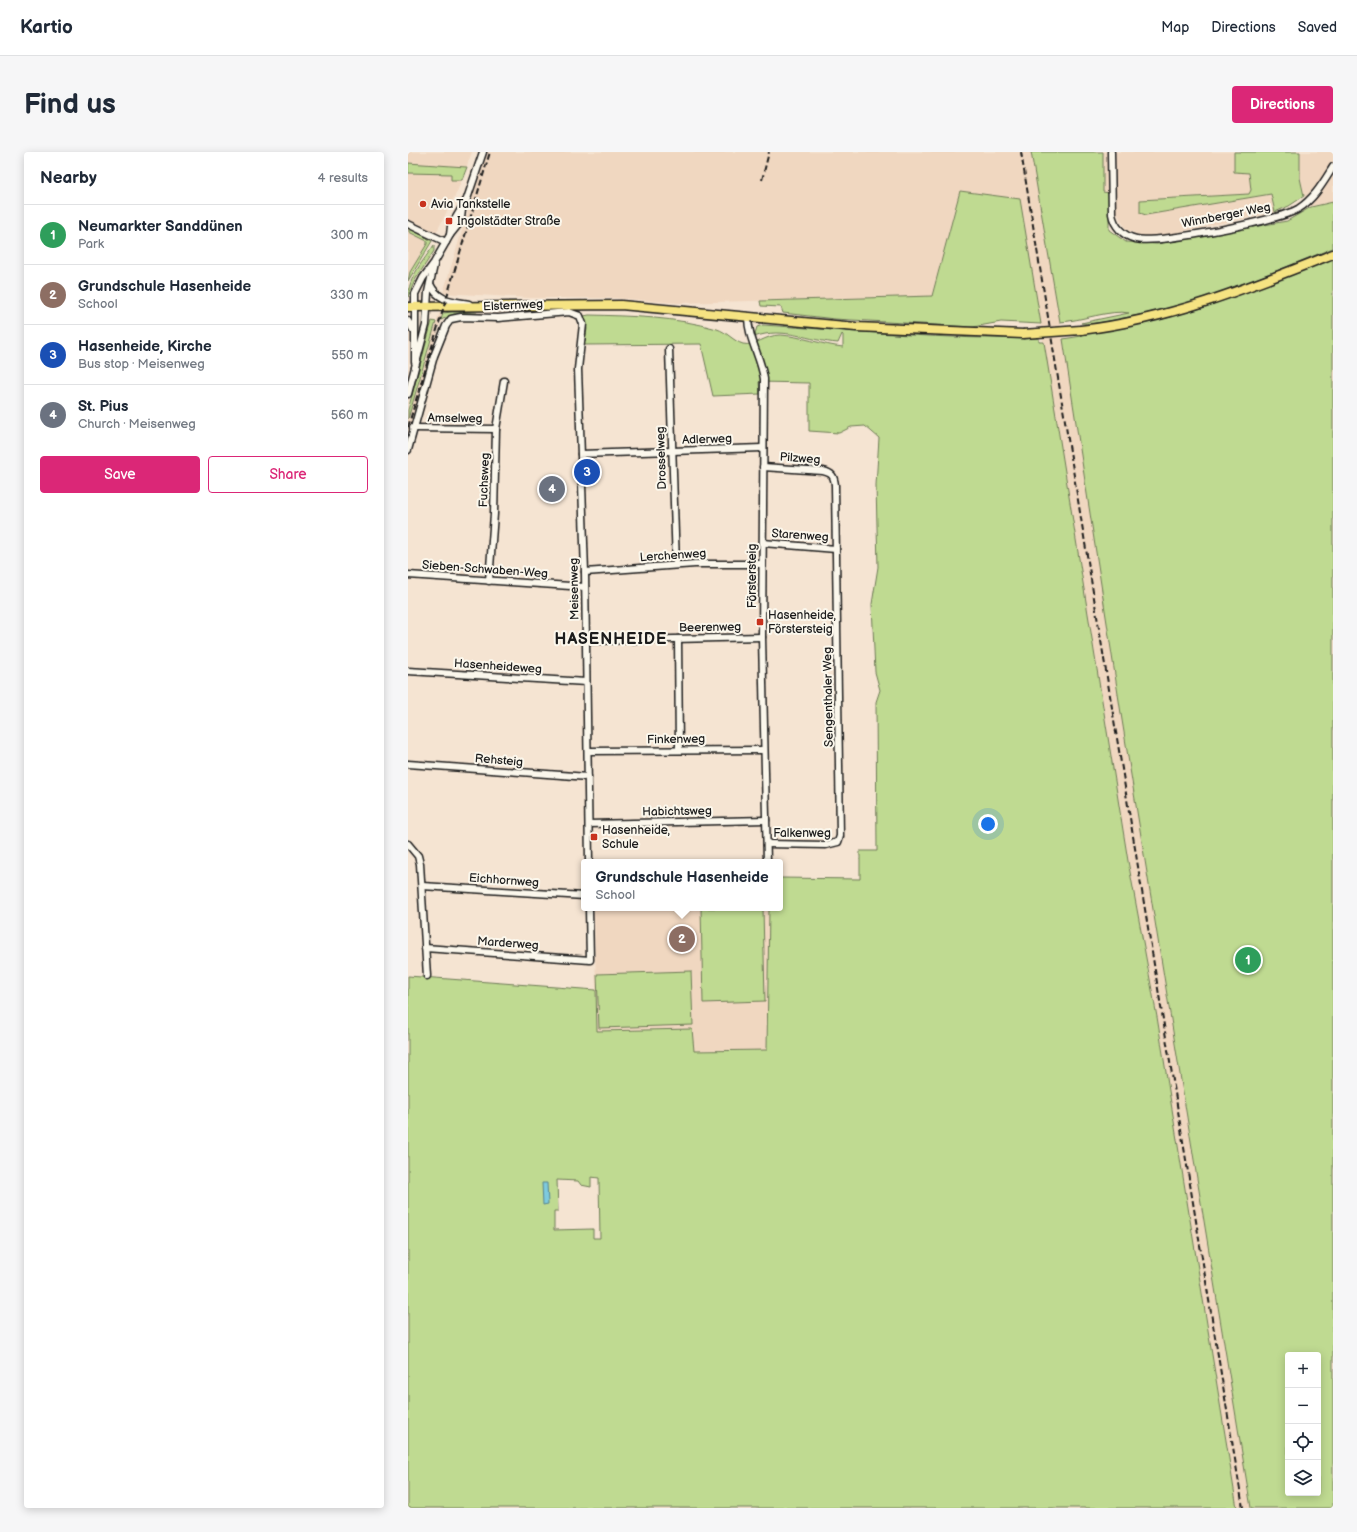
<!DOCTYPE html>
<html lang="en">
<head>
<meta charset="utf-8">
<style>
	:root { --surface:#fff; --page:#f6f6f7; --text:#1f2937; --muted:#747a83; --line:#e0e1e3; --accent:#db2777 }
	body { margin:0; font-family:"Balsamiq Sans",sans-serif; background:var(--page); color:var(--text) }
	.controls { position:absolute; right:12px; bottom:12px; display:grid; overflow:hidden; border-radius:4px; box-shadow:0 2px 10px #0003 }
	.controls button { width:36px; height:36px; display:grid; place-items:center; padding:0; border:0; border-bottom:1px solid var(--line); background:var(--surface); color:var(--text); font:20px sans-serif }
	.you { position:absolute; left:580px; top:672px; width:14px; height:14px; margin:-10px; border:3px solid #fff; border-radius:50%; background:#1a73e8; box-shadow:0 0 0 6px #1a73e833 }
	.badge { display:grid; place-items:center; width:26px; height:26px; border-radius:50%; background:var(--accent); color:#fff; font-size:13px; font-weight:700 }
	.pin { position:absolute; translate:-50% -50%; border:2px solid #fff; box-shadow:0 1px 4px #0006 }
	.popup { position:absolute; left:173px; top:707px; width:202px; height:52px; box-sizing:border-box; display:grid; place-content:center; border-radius:4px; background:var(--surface); filter:drop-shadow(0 1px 3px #0005); font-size:13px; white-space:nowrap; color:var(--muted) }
	.popup b { font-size:15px; color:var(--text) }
	.popup::after { content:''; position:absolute; left:50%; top:100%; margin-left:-8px; border:8px solid transparent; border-top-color:var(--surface) }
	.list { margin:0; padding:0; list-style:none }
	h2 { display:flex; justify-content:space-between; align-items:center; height:52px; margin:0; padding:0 16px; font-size:17px }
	h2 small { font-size:13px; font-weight:400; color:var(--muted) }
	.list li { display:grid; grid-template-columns:26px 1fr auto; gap:12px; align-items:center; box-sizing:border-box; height:60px; padding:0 16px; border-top:1px solid var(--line) }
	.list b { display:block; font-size:15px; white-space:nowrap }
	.list p { margin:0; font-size:13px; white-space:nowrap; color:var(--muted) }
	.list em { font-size:13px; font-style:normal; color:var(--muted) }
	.actions { display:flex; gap:8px; padding:12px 16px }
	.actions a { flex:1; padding:9px 0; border:1px solid var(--accent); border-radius:4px; text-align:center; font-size:14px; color:var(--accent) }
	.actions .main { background:var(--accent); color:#fff }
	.icon { flex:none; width:22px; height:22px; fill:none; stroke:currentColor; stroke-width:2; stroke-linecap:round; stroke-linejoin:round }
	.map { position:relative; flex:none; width:925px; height:1356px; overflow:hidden; border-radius:4px }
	header { display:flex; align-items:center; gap:24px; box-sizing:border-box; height:56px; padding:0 20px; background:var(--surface); border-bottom:1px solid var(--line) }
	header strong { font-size:19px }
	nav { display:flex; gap:22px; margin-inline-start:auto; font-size:14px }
	.intro { display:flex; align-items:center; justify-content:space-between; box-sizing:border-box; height:96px; padding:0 24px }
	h1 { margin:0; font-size:28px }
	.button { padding:10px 18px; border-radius:4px; background:var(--accent); color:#fff; font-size:14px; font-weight:700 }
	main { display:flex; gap:24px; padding:0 24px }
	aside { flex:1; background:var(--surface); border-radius:4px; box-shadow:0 2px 10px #0003 }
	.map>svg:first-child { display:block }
</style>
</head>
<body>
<header>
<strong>Kartio</strong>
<nav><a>Map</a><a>Directions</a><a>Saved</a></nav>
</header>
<div class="intro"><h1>Find us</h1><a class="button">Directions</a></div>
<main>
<aside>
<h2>Nearby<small>4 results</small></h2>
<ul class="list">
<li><span class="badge" style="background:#2e9e5b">1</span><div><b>Neumarkter Sanddünen</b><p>Park</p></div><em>300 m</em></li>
<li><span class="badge" style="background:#8d6e63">2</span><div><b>Grundschule Hasenheide</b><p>School</p></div><em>330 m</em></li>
<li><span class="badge" style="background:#1a4fb4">3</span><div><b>Hasenheide, Kirche</b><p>Bus stop · Meisenweg</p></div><em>550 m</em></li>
<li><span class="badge" style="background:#6b7280">4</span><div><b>St. Pius</b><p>Church · Meisenweg</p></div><em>560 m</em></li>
</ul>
<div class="actions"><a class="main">Save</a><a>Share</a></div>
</aside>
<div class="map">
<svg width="925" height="1356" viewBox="0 0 925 1356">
	<rect width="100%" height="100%" fill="#f5e4d2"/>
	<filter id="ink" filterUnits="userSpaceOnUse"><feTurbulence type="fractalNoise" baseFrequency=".025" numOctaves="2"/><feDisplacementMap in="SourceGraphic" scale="8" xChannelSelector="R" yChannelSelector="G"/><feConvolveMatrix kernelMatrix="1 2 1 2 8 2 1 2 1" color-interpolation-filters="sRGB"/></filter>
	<g filter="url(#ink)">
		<g fill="#f0d7c0">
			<path d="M0,0H64L49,40L29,79L19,92L0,124Z"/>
			<path d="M78,0H623L652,170L757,831L836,1309L843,1356H829L749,865L720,709L612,47L552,39L524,144L269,151L206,146H122L35,141Z"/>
			<path d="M695,0H826V20H841L844,38L841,42L732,48L738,63L863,42L867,60L752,84H731L718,77L710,63L700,54L701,41H695Z"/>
			<path d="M892,0H925V50L903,55L896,44L892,26Z"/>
			<path d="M35,161L26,191L0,283V267L6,245L31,162Z"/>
			<path d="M186,756H361L359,898L285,899L284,877L189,879Z"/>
		</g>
		<g fill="#bfda91" stroke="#6e7b56" fill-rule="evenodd">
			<path d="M623,0H695V40L701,41V78L718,90L749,92L879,69L903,55L925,50V96C858,123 792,152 721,165C706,168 687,173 673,171L721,161C704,157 672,169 652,170Z"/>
			<path d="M826,0H892V26L896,44L881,54L867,60L863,42L738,63L732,61V48L841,42L843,38L841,21L826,20Z"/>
			<path d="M0,11L58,15H59L54,28H43V22L0,21Z"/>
			<path d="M552,39L612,47L633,172L593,170L565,175L427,167L375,161L373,155L353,154L352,149L524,144Z"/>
			<path d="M1,76L24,89L0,129L2,120L19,92V89L1,80Z"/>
			<path d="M26,93V99L7,128L0,145C0,126 16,108 26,93Z"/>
			<path d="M925,106V1356H843L714,568L655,187L674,184V182C764,172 842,140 925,106ZM880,1203H910V1341H880Z"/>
			<path d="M44,160L69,161L70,164L46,162L33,168L35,161Z"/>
			<path d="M181,163C223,164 268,165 309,177C319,180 325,189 335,192C347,195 357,183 372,183C393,184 414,193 435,195V183L434,182L430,191C401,189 376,174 346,185L349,175L355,173C447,179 539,188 631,186V190H636L720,709L749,865L829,1356H0V824L188,838L189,879L284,877L286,899L359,898L361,756H372V726L452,727V699H469L468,550L472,538L467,520L464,452L470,415L468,333L471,286L457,274L443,275L431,281L401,279V231L351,230L352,242L305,244L293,192L176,193L179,177L176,164ZM183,1025L191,1026L192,1086H185V1077L146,1078V1059H150L149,1028L170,1029L173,1033L183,1035Z"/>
			<path d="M24,169L28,170L0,267V258Z"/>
			<path d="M293,756H355L357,849L295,851Z"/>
			<path d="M283,819L285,873L191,876L189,822Z"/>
		</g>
		<path fill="#7ecadd" stroke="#578490" d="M134,1031H139L140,1052L135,1053Z"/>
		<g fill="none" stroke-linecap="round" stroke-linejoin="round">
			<defs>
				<g id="minor">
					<path d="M703,0L704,62C706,74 715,84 728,87C750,92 869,69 890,57C906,47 915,31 925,15"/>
					<path d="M0,72L38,90"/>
					<path d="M42,83L43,74L59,47L75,0"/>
					<path d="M22,132C30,149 44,149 61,152"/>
					<path d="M340,165C340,187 353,205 356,227L354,485L359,710"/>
					<path d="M0,169L5,178"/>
					<path d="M261,197L268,413"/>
					<path d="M7,210V142L15,126L26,111L42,83L50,73L53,66L54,58"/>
					<path d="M0,242L18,173L20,140L26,113"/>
					<path d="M5,276L88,277"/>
					<path d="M0,298L26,204L38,174L43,167L53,165L90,166L161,160L172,164L175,172L170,217L177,420L181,710"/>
					<path d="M173,302L354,296"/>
					<path d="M355,315L415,319C424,321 426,324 427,333L432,684L430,690L418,693L359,692"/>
					<path d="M355,391L428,397"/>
					<path d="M177,420L287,412H354"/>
					<path d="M0,423L177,435"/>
					<path d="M81,429L86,362L88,277L96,229"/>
					<path d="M270,487L271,598"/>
					<path d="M178,489L354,485"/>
					<path d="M0,519L178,530"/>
					<path d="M180,599L356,598"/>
					<path d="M0,612L180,625"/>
					<path d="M181,672L358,668"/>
					<path d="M0,692L10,704L12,712L19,824"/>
					<path d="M14,734L176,744"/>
					<path d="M17,796L182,808L181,756"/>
				</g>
				<g id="major">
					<path d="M0,155L213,153L448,175L615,182"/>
					<path d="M673,178C764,167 842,135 925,102"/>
				</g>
			</defs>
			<use href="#minor" stroke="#1c1c1c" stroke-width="9"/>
			<use href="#major" stroke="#1c1c1c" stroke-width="11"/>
			<use href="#minor" stroke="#fbf7ec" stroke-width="6"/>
			<use href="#major" stroke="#f5e382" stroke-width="8"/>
			<g stroke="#1c1c1c" stroke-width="2" stroke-dasharray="6 3" stroke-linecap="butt">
				<path d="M613,0L835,1356"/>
				<path d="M354,28L361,0"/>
				<path d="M0,275L82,0"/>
			</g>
			<defs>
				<path id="major-bridge" d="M615,182L673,178"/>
			</defs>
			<use href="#major-bridge" stroke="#1c1c1c" stroke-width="11" stroke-linecap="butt"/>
			<use href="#major-bridge" stroke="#f5e382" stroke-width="8"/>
		</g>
	</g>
	<g fill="#c8321e" stroke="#fbf7ec" stroke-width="1.5">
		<circle cx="15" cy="52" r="4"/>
		<rect x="37" y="65" width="8" height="8" rx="2"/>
		<rect x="348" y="466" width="8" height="8" rx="2"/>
		<rect x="182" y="681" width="8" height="8" rx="2"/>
	</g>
	<g text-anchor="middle" stroke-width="4" stroke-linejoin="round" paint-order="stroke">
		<g font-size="12" fill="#1c1c1c" stroke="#fbf7ec" text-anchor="start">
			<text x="23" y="56">Avia Tankstelle</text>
			<text x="49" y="73">Ingolstädter Straße</text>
			<text x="360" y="467">Hasenheide,<tspan x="360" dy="14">Förstersteig</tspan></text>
			<text x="194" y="682">Hasenheide,<tspan x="194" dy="14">Schule</tspan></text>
		</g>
		<g font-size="12" fill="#1c1c1c" stroke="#fbf7ec">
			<text transform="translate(818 63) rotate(-11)" y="4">Winnberger Weg</text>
			<text transform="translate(105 153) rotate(-3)" y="4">Elsternweg</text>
			<text transform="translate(47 266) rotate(1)" y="4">Amselweg</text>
			<text transform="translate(299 287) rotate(-2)" y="4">Adlerweg</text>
			<text transform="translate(253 306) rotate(-92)" y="4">Drosselweg</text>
			<text transform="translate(392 306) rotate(4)" y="4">Pilzweg</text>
			<text transform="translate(76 328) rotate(-88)" y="4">Fuchsweg</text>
			<text transform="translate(392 383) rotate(4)" y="4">Starenweg</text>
			<text transform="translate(265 403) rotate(-4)" y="4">Lerchenweg</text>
			<text transform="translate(77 417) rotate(4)" y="4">Sieben-Schwaben-Weg</text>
			<text transform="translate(344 424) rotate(-90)" y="4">Förstersteig</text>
			<text transform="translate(166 437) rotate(-91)" y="4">Meisenweg</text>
			<text transform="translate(302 475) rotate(-1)" y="4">Beerenweg</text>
			<text transform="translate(90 514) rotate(4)" y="4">Hasenheideweg</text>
			<text transform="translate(420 545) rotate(-91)" y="4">Sengenthaler Weg</text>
			<text transform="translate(268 587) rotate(-1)" y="4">Finkenweg</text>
			<text transform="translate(91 608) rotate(5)" y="4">Rehsteig</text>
			<text transform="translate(269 659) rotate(-1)" y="4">Habichtsweg</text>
			<text x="394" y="685">Falkenweg</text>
			<text transform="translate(96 728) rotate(4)" y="4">Eichhornweg</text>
			<text transform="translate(100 791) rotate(4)" y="4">Marderweg</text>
		</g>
		<g font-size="16" font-weight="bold" letter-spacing="1" fill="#1c1c1c" stroke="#fbf7ec">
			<text x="203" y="492">HASENHEIDE</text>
		</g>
	</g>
</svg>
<div class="controls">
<button>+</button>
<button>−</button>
<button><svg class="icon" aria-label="locate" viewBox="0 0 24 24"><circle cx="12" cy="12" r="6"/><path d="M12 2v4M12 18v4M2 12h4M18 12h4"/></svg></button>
<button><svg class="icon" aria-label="layers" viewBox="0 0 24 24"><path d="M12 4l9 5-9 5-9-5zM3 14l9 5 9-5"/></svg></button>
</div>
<div class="you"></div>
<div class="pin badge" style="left:840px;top:808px;background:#2e9e5b">1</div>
<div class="pin badge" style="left:274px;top:787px;background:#8d6e63">2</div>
<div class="popup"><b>Grundschule Hasenheide</b>School</div>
<div class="pin badge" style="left:179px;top:320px;background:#1a4fb4">3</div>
<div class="pin badge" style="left:144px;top:337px;background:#6b7280">4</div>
</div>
</main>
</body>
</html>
